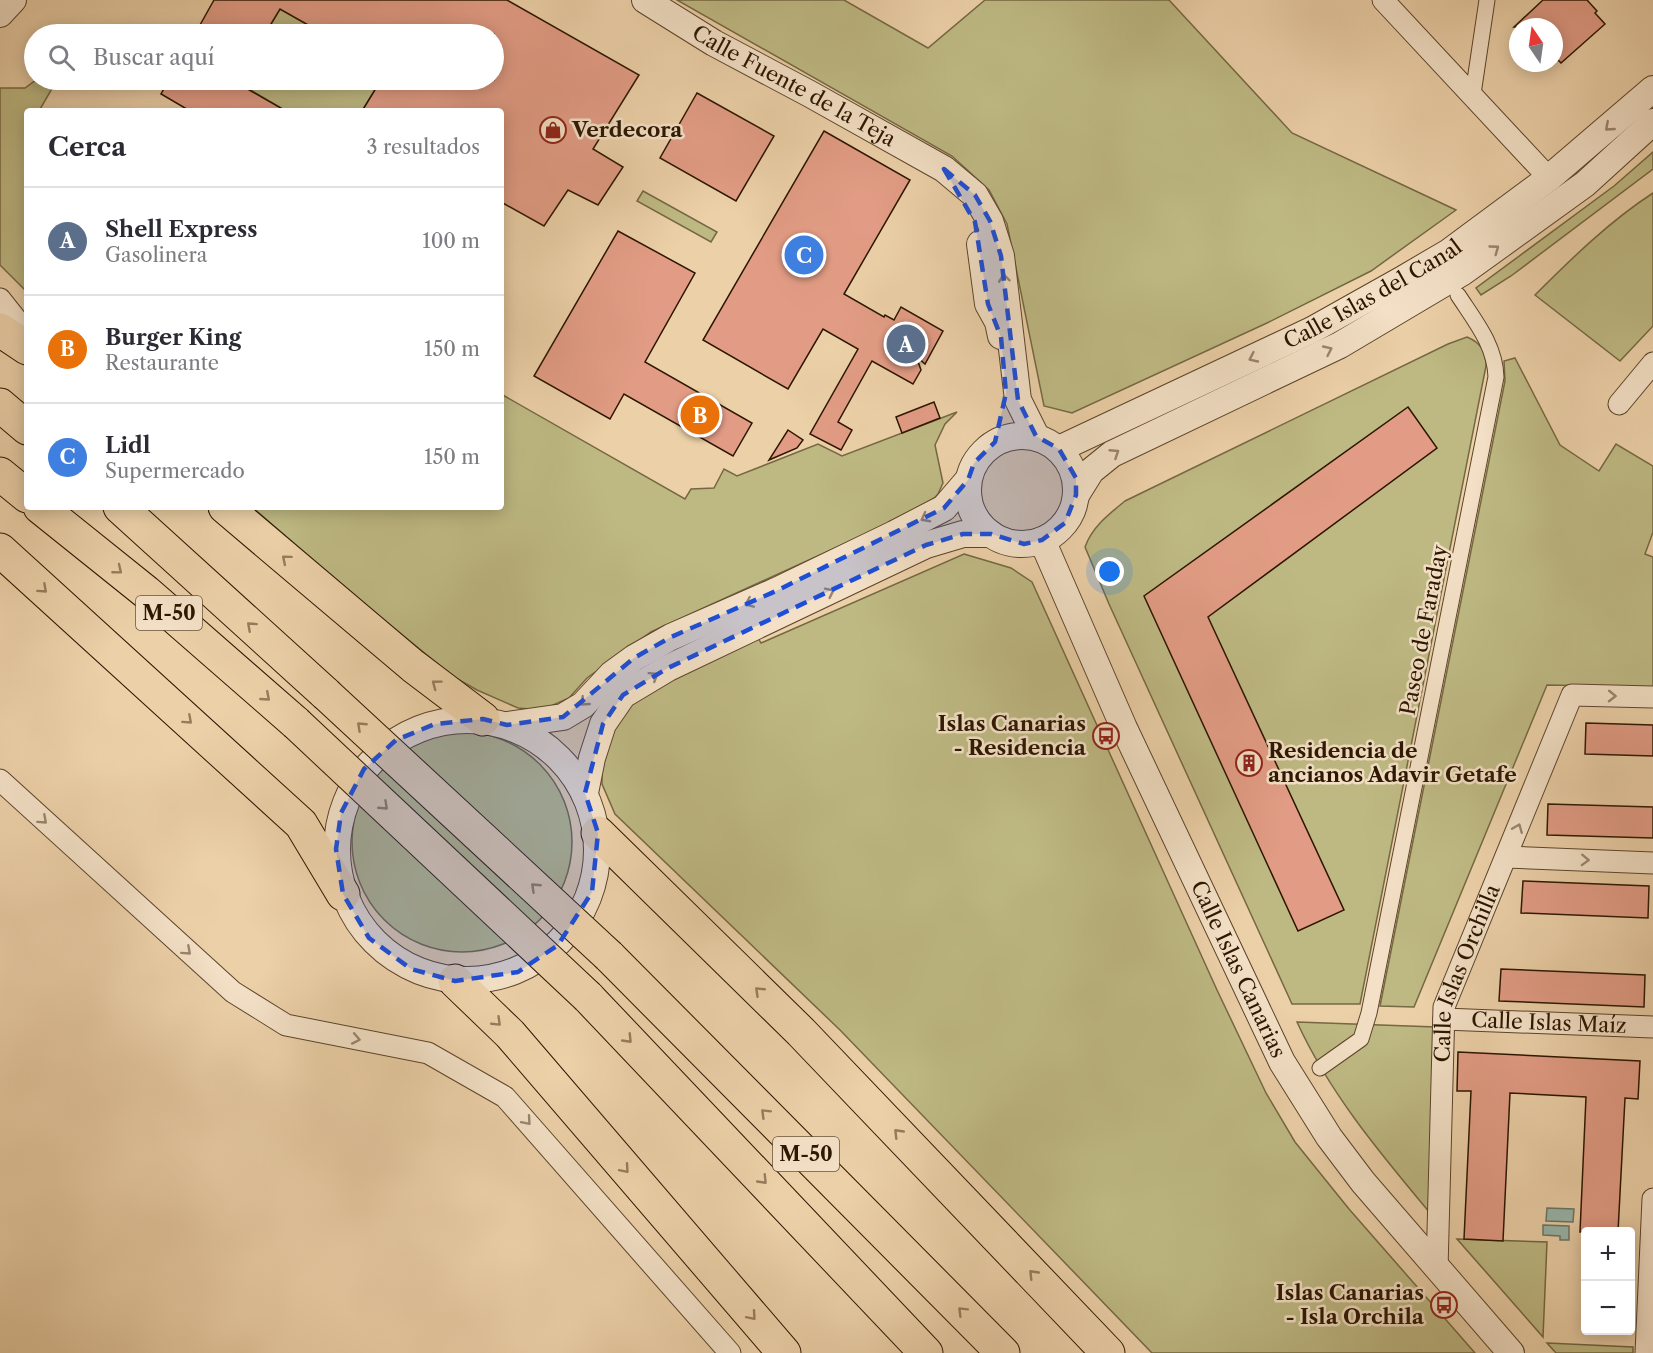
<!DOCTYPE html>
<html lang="es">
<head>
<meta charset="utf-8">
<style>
	:root { --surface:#fff; --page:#f2f2f3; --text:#2b2b33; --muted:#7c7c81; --line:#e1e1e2; --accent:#1a73e8 }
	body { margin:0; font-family:"Libre Caslon Text",serif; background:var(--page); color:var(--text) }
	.controls { position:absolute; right:18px; bottom:18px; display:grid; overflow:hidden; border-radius:6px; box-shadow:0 3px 15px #0003 }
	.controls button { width:54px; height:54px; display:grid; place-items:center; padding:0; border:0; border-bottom:2px solid var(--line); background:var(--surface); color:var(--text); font:30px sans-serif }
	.compass { position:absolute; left:1509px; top:18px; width:54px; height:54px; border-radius:50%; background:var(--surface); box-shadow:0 3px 15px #0003; rotate:347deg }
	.you { position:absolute; left:1110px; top:572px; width:21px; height:21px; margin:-15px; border:4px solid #fff; border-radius:50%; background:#1a73e8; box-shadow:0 0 0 9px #1a73e833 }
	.badge { display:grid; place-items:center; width:39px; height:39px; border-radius:50%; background:var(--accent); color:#fff; font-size:20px; font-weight:700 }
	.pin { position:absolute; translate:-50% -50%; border:3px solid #fff; box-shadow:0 2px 6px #0006 }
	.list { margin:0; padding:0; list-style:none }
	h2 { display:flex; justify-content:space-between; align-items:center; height:78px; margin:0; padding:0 24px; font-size:26px }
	h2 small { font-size:20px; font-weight:400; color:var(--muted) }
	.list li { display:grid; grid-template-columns:39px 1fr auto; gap:18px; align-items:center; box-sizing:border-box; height:108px; padding:0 24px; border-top:2px solid var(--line) }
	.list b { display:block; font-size:22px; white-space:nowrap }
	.list p { margin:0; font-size:20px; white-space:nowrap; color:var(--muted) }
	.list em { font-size:20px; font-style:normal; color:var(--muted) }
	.icon { flex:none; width:33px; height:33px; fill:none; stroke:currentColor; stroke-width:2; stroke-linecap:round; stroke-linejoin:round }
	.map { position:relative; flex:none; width:1653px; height:1353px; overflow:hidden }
	.search { position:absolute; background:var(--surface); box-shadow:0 3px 15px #0003; left:24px; top:24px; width:480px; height:66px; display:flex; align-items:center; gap:15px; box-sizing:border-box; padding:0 21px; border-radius:33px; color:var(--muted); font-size:22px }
	.panel { position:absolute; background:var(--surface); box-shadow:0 3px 15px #0003; left:24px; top:108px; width:480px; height:402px; border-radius:6px }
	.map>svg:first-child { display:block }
</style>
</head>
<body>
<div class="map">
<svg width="1653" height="1353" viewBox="0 0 1653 1353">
	<rect width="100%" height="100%" fill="#ecd0a8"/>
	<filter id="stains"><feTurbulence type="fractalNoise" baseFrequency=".00333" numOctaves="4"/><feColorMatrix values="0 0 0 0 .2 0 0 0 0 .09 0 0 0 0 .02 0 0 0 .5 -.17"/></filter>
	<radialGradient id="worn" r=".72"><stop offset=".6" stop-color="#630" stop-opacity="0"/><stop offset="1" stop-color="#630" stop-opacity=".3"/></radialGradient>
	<g fill="#beb983" stroke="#756842" stroke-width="1.5">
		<path d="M677,0H844L928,48L985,0H1169L1292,133L1456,210L1371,271L1267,323L1072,413L1044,406L1007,224L989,190L952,156Z"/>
		<path d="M280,9L324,34H265Z"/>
		<path d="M36,80H57L39,111H27V292L0,265V88H25Z"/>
		<path d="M238,80H381L362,111H286L237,82Z"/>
		<path d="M1653,152V169L1511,276L1481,295L1476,288L1614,186Z"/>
		<path d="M643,191L717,232L711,242L637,201Z"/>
		<path d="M1653,193V326L1620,361L1535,295C1572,258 1610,221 1653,193Z"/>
		<path d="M1467,337C1481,343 1486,351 1486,366L1360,1004H1292L1109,604L1085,547C1092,527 1109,514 1125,501L1448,344Z"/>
		<path d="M1515,358L1560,445L1599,471L1616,444L1653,466V532L1645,554L1653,557V687L1547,685L1414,1007L1380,1006L1505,381L1504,361Z"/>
		<path d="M501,394L685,499L691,489L714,488L724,469L737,476L818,444L842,456L957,412L945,424L935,445L943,483L938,494L927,506L651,632L587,678L569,698L542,710L518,708L477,690L454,677L345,588L252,507H501Z"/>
		<path d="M964,554L1011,568L1032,582L1217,990L1266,1093L1295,1142L1349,1209L1475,1353H1152L840,1030L615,814L602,784V758L621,714L650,690L757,636L761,643Z"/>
		<circle cx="462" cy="842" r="110"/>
		<path d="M1297,1022L1436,1027L1430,1213C1380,1153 1330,1094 1297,1022Z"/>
		<path d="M1457,1239L1547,1242L1543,1337Z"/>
		<path d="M1547,1343L1633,1347V1353H1556Z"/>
	</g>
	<g fill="#99b6ac" stroke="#6d7667" stroke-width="1.5">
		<path d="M1547,1208L1574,1209L1573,1222L1546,1221Z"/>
		<path d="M1543,1225L1569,1226V1240H1560V1236L1543,1235Z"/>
	</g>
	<g fill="#e29c85" stroke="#2c1600" stroke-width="1.5">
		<path d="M214,0H507L639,75L593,149L623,167L598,205L568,190L544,226L501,202V111H362L381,80H494V34H324L280,9L265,34H195Z"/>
		<path d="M1543,0H1587L1597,11L1595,13L1605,24L1561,63L1554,56V27H1514Z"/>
		<path d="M169,80H232L286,111H190L161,94Z"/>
		<path d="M697,93L774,136L736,201L660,158Z"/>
		<path d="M824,131L910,180L844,294L884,317L885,315L894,320L901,307L943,331L925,364L916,356L921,370L913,384L872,361L838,422L852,430L841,450L810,434L858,349L823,329L788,389L703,340Z"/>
		<path d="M618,231L695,273L645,362L752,423L733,456L624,394L610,419L534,376Z"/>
		<path d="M934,402L940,418L902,433L896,417Z"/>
		<path d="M1408,407L1437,448L1208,617L1344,910L1298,931L1144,596Z"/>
		<path d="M788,430L803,440L797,448L769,460Z"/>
		<path d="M1586,723L1653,725V756L1585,754Z"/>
		<path d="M1548,804L1653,807V838L1547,835Z"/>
		<path d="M1523,881L1649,886L1648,918L1521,913Z"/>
		<path d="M1501,969L1645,975L1644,1007L1499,1001Z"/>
		<path d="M1458,1052L1640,1061L1638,1099L1625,1098L1618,1232H1580L1586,1097L1510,1093L1503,1241L1464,1239L1471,1091H1457Z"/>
	</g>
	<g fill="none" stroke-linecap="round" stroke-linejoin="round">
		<defs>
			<g id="pedestrian">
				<path d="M1473,94L1487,0"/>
				<path d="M1320,1068L1361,1039L1369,1013L1496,377C1495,345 1475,321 1458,295"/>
			</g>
			<g id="minor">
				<path d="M1383,0L1549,178"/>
				<path d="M0,299L27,333"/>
				<path d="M1619,404L1653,363"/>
				<path d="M0,780L233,992L286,1025L428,1053L505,1097L730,1353"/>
				<path d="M1506,857L1653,863"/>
				<path id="s1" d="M1444,1019L1653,1027"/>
				<path id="s2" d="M1437,1269L1444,1007L1572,695L1653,697"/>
				<path d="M1646,1353L1653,1199"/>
			</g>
			<g id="tertiary">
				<path id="s3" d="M645,0L714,43L810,94L944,169L975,195L990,221L1001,256L1018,400L1036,436"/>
				<path d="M0,14L13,0"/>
				<path d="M980,244L988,304L998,322L1001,336"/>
				<circle cx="1022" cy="490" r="54"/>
				<path id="s4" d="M1059,449L1312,330L1403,279L1449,252L1549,178L1653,89"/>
				<path d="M1076,495L1091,471L1112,454L1340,345L1463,272L1585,184L1653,122"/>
				<path id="s5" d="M1042,540L1124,728L1282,1062L1329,1137L1363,1182L1511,1353"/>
				<circle cx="467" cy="850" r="130"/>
				<path d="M507,725L563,717L583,705L612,674L634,658L671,637L776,591L894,534L944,508L968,480"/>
				<path d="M585,793L592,758L603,724L623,695L668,668L926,545L963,534H991"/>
			</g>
			<g id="motorway">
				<path d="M0,330L27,348"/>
				<path d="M0,405L27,428"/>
				<path d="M0,474L27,496"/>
				<path d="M40,507L146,592L296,723"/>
				<path d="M120,507L326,694"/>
				<path d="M225,507L413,666L483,719"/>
				<path d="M0,550L301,824L343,894"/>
				<path d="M598,833L801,1032L1108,1353"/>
				<path d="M609,956L1003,1353"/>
				<path d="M455,981L510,1034L784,1353"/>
				<path d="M588,997L926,1353"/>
			</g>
		</defs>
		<use href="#pedestrian" stroke="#5c442a" stroke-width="17"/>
		<use href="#minor" stroke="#5c442a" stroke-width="23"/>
		<use href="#tertiary" stroke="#5c442a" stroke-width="28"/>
		<use href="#motorway" stroke="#2c1600" stroke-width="35"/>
		<use href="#pedestrian" stroke="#f3e0c6" stroke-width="15"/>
		<use href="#minor" stroke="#f3e0c6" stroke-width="21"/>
		<use href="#tertiary" stroke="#f3e0c6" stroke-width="26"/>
		<use href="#motorway" stroke="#ecd0a8" stroke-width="33"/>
		<defs>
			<g id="motorway-bridge">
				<path d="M326,694L609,956"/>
				<path d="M296,723L588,997"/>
			</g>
		</defs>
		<use href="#motorway-bridge" stroke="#2c1600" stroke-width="35" stroke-linecap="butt"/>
		<use href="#motorway-bridge" stroke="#ecd0a8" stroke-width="33"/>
	</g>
	<defs><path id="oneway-chevron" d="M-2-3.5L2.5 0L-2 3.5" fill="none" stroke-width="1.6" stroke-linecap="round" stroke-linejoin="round" transform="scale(1.5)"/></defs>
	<g stroke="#99856d">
		<use href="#oneway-chevron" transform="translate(1609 127) rotate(139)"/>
		<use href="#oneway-chevron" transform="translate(1495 249) rotate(-36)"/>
		<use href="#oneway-chevron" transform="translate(1004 278) rotate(-97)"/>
		<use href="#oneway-chevron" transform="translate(1328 350) rotate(-25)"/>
		<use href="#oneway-chevron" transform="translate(1253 358) rotate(155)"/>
		<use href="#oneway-chevron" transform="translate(1115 453) rotate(-33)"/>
		<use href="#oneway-chevron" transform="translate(925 518) rotate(152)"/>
		<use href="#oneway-chevron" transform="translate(830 592) rotate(-26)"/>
		<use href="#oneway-chevron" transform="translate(749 603) rotate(157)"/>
		<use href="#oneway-chevron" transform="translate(654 676) rotate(-32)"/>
		<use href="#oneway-chevron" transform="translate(1612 696) rotate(1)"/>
		<use href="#oneway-chevron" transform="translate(584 702) rotate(139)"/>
		<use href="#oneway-chevron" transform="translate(43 820) rotate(42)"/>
		<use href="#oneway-chevron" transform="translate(1518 828) rotate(-68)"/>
		<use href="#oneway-chevron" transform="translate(1585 860) rotate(2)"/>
		<use href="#oneway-chevron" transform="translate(187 951) rotate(42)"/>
		<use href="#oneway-chevron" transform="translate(356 1039) rotate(11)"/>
		<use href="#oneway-chevron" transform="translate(527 1121) rotate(49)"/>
	</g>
	<g stroke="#967c5c">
		<use href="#oneway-chevron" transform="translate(286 559) rotate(-140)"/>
		<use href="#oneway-chevron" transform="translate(118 570) rotate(39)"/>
		<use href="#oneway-chevron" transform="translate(43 589) rotate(42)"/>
		<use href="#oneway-chevron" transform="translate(251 626) rotate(-138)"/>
		<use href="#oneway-chevron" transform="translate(436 684) rotate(-143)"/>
		<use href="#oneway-chevron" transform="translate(266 697) rotate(41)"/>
		<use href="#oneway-chevron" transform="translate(188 720) rotate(42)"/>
		<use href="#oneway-chevron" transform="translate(361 726) rotate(-137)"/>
		<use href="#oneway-chevron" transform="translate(384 806) rotate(43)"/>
		<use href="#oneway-chevron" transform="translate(535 887) rotate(-137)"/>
		<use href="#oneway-chevron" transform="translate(759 991) rotate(-136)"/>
		<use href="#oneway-chevron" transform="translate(497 1022) rotate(44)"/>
		<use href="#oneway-chevron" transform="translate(628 1039) rotate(46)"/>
		<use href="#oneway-chevron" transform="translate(765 1113) rotate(-135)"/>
		<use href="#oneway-chevron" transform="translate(898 1133) rotate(-134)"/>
		<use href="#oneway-chevron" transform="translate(625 1169) rotate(49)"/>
		<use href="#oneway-chevron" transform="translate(763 1180) rotate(46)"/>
		<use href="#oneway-chevron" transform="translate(1033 1274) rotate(-134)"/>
		<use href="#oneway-chevron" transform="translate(962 1311) rotate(-135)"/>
		<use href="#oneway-chevron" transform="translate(752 1316) rotate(49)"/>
	</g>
	<path fill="#1d4ed8" fill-opacity="0.2" stroke="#1d4ed8" stroke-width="4.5" stroke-dasharray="12 8" stroke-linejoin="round" d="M944,169L975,195L990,221L1001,256L1018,400L1036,436L1059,449L1076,478V495L1065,523L1042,540L1024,544L991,534H963L926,545L668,668L623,695L603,724L585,793L598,833L592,892L558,945L518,972L455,981L411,969L369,938L343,894L336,849L341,813L364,769L396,740L435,724L483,719L507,725L563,717L634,658L671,637L776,591L944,508L968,480L974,463L995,442L1006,393L1001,337L988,304L975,222Z"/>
	<defs>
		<symbol id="shop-ring" viewBox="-11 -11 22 22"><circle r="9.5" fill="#f3e0c6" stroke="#8f2418" stroke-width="1.5"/><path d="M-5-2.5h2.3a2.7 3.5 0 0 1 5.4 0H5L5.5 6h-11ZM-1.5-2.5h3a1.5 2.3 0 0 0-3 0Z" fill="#8f2418"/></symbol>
		<symbol id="bus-ring" viewBox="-11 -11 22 22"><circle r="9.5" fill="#f3e0c6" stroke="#8f2418" stroke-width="1.5"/><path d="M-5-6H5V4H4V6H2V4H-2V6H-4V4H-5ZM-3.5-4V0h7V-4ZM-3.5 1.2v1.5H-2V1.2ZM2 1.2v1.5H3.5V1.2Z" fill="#8f2418"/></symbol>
		<symbol id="building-ring" viewBox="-11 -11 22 22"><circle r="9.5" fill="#f3e0c6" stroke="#8f2418" stroke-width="1.5"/><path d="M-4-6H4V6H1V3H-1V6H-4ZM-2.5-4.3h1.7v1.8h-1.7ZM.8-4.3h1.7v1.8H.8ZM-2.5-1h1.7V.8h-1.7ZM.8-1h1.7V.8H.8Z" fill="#8f2418"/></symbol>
	</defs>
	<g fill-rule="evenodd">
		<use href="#shop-ring" x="538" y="115" width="30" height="30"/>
		<use href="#bus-ring" x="1091" y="721" width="30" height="30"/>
		<use href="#building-ring" x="1234" y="748" width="30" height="30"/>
		<use href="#bus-ring" x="1429" y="1290" width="30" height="30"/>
	</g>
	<g text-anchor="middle" stroke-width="5" stroke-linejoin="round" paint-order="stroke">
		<g fill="#f3e0c6" stroke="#68533b" stroke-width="1.5">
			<rect x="136" y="596" width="66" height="34" rx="4.5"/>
			<rect x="773" y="1137" width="66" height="34" rx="4.5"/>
		</g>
		<g font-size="20" font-weight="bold" fill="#2c1600">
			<text x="169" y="620">M-50</text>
			<text x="806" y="1161">M-50</text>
		</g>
		<g font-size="21" fill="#2c1600" stroke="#f3e0c6">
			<text dy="7" stroke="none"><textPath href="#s3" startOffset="172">Calle Fuente de la Teja</textPath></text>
			<text dy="7" stroke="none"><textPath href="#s4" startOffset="350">Calle Islas del Canal</textPath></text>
			<text transform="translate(1424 630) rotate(-79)" y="7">Paseo de Faraday</text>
			<text dy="7" stroke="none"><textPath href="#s5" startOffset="472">Calle Islas Canarias</textPath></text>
			<text dy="7" stroke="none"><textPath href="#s2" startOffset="300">Calle Islas Orchilla</textPath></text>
			<text dy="7" stroke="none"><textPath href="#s1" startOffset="105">Calle Islas Maíz</textPath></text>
		</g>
		<g font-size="21" font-weight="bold" fill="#2c1600" stroke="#f3e0c6" text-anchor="start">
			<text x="572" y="137">Verdecora</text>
			<text x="1086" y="731" text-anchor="end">Islas Canarias<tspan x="1086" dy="24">- Residencia</tspan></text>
			<text x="1268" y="758">Residencia de<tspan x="1268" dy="24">ancianos Adavir Getafe</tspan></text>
			<text x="1424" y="1300" text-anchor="end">Islas Canarias<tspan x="1424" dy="24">- Isla Orchila</tspan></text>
		</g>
	</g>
	<rect width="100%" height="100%" filter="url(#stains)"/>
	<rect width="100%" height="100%" fill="url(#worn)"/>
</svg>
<div class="controls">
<button>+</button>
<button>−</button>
</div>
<svg class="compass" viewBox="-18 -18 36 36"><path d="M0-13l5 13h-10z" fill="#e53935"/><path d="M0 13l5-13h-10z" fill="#7c7c81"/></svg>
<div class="you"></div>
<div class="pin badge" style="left:906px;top:344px;background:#5c6f8a">A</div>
<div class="pin badge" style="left:700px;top:415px;background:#e8710a">B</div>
<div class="pin badge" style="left:804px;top:255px;background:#3f7fe0">C</div>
<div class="search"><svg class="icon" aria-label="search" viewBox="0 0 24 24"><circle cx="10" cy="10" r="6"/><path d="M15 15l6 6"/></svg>Buscar aquí</div>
<section class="panel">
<h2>Cerca<small>3 resultados</small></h2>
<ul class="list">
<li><span class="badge" style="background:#5c6f8a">A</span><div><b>Shell Express</b><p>Gasolinera</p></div><em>100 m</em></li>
<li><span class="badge" style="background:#e8710a">B</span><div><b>Burger King</b><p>Restaurante</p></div><em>150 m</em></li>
<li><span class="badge" style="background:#3f7fe0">C</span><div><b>Lidl</b><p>Supermercado</p></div><em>150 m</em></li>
</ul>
</section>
</div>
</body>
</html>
